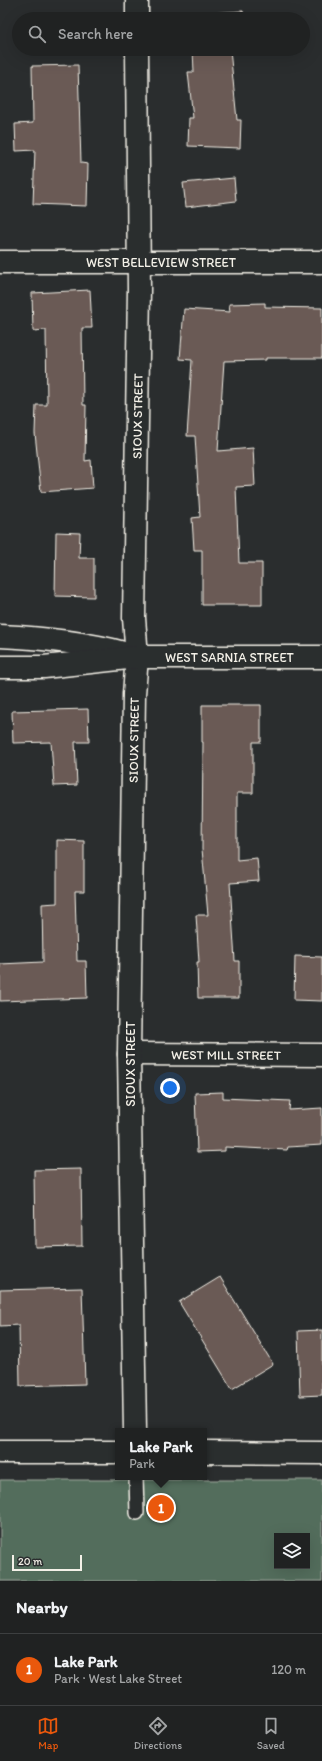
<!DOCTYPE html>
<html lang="en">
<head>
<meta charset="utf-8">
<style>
	:root { --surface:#202222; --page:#2d2f2f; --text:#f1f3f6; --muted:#a2a4a5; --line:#3d3f40; --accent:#ea580c }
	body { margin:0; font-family:Itim,sans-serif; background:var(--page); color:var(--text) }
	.controls { position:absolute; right:12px; bottom:12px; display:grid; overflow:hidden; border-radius:0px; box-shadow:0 4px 16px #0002 }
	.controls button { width:36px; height:36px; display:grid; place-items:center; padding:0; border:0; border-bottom:1px solid var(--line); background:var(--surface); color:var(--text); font:20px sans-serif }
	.scale { position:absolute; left:12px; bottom:10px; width:70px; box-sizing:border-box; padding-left:4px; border:2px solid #f4f1e8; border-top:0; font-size:11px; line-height:14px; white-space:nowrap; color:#f4f1e8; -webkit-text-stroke:3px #2a2d2e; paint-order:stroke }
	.you { position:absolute; left:170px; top:1088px; width:14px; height:14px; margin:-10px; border:3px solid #fff; border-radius:50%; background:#1a73e8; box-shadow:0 0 0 6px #1a73e833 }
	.badge { display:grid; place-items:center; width:26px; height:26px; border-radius:50%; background:var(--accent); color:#fff; font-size:13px; font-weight:700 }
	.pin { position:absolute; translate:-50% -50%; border:2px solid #fff; box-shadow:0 1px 4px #0006 }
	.popup { position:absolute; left:115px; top:1428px; width:92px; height:52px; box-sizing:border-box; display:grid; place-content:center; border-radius:0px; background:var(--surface); filter:drop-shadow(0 1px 3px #0005); font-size:13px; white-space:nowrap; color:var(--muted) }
	.popup b { font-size:15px; color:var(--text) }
	.popup::after { content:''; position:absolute; left:50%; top:100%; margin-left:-8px; border:8px solid transparent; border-top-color:var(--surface) }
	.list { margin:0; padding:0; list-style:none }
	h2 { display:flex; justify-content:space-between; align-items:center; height:52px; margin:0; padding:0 16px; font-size:17px }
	h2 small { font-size:13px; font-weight:400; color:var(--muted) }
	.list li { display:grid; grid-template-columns:26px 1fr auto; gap:12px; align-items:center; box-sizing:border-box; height:72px; padding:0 16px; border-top:1px solid var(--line) }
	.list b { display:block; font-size:15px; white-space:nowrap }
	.list p { margin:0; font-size:13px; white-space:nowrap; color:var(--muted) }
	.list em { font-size:13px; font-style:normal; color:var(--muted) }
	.icon { flex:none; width:22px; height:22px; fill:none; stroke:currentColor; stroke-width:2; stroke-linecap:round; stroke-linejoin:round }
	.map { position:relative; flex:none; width:322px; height:1581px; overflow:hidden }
	.search { position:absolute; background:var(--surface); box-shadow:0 4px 16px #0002; left:12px; right:12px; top:12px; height:44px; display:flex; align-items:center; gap:10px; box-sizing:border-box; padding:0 14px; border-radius:22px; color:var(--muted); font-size:15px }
	.sheet { height:124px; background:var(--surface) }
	nav { display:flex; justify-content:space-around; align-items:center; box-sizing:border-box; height:56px; border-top:1px solid var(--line); background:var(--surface); font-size:11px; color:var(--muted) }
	nav a { display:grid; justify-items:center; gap:2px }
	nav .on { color:var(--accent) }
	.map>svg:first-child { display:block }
</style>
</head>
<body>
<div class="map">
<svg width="322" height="1581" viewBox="0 0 322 1581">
	<rect width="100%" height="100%" fill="#2a2d2e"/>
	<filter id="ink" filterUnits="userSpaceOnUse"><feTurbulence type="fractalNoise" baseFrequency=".025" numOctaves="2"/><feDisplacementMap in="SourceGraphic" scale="8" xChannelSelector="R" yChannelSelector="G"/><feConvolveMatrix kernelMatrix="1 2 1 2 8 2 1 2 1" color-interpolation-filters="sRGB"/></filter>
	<g filter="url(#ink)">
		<path fill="#536d5c" stroke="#a4afa2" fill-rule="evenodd" d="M0,1480H322V1581H0ZM277,1536H307V1566H277Z"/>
		<g fill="#6b5a55" stroke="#f4f1e8">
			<path d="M243,11L244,19H192L191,14Z"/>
			<path d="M193,49H245L230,50L237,120H241L240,148L188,146L189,118H193L188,72H194Z"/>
			<path d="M78,65L81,163L88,164L87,206L33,204L35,150L16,151L15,124L33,123L32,66Z"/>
			<path d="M234,178L236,201L186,207L183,183Z"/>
			<path d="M90,290L92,328H82L83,405H86L85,461L91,460L93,488L41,492L35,433L36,405H47L46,330L33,331L32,293Z"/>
			<path d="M265,303V307L322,308V358H266V360L224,361L218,451L253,448L255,486L236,487L239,563H262V605H202V550H194L192,518L200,517L195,436H187L192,360L180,359L184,309L230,312L229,304Z"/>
			<path d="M56,532L80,533L79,558H94V597L55,596Z"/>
			<path d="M202,705H261V742H253V793H237V860L257,858L259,881L230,883L235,961H239V998H198L197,962H199L196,915H208L202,849L203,742H202Z"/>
			<path d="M88,709L89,742H75L77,785L54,786L51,742L13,743L12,711Z"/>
			<path d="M57,840L84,841V891H75L77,961H86L87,998L0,1001V964L43,962L42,904L57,903Z"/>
			<path d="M295,956L322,957V1001L294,1000Z"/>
			<path d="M223,1092V1098L290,1101L289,1110L322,1108V1145L288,1147L287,1150L225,1147V1151L197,1152L195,1093Z"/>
			<path d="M81,1169L82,1246L35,1247L34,1170Z"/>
			<path d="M220,1277L273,1364L232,1389L179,1302Z"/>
			<path d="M82,1288L85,1384L20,1386L19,1325L0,1326V1290Z"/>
			<path d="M322,1330V1395L300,1396L298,1331Z"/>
		</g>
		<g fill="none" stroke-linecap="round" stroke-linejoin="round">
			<defs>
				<path id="lane" d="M136,1477L137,1513"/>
				<g id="street">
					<path id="s1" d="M0,262H322"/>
					<path id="s2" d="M129,1054L322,1055"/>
					<path id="s3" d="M135,1431L129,1054L134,694L137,657"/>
					<path d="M0,1452H118"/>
					<path d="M204,1452L322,1453"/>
				</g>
				<g id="secondary">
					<path d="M137,0V19"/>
					<path d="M0,636C42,638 84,642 124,653"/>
					<path id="s4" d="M137,657L134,618L139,289L137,49"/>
					<path id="s5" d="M0,667H44L137,657H322"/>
				</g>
			</defs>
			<use href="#lane" stroke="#f4f1e8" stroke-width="16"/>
			<use href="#street" stroke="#f4f1e8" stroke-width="25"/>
			<use href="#secondary" stroke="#f4f1e8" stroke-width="25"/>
			<use href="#lane" stroke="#2a2d2e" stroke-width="13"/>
			<use href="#street" stroke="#2a2d2e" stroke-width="22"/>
			<use href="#secondary" stroke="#2a2d2e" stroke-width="22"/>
		</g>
	</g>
	<g text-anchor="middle" stroke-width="3.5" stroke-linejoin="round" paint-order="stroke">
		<g font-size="13" fill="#f4f1e8" stroke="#2a2d2e">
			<text dy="5" stroke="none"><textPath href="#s1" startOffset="161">WEST BELLEVIEW STREET</textPath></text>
			<text dy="5" stroke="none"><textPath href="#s4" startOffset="241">SIOUX STREET</textPath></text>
			<text dy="5" stroke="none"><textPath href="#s5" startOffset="230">WEST SARNIA STREET</textPath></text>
			<text dy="5" stroke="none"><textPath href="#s3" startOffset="691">SIOUX STREET</textPath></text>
			<text dy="5" stroke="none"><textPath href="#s2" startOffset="97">WEST MILL STREET</textPath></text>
			<text transform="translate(130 1064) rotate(-90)" y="5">SIOUX STREET</text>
		</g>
	</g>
</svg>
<div class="controls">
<button><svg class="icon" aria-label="layers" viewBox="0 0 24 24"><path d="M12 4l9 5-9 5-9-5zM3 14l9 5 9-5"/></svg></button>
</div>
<div class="scale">20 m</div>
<div class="you"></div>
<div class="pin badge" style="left:161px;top:1508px">1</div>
<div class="popup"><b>Lake Park</b>Park</div>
<div class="search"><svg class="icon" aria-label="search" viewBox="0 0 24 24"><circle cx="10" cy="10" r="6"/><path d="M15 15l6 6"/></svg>Search here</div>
</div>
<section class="sheet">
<h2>Nearby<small></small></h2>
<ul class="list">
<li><span class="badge">1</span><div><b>Lake Park</b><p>Park · West Lake Street</p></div><em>120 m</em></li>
</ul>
</section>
<nav>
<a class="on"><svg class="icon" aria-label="map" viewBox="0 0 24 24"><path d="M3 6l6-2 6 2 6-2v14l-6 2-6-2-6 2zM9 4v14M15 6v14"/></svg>Map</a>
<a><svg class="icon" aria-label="directions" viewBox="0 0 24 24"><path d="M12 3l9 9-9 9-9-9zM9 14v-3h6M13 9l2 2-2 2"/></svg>Directions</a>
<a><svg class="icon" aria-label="saved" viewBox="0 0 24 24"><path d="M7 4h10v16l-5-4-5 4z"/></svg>Saved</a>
</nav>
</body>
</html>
